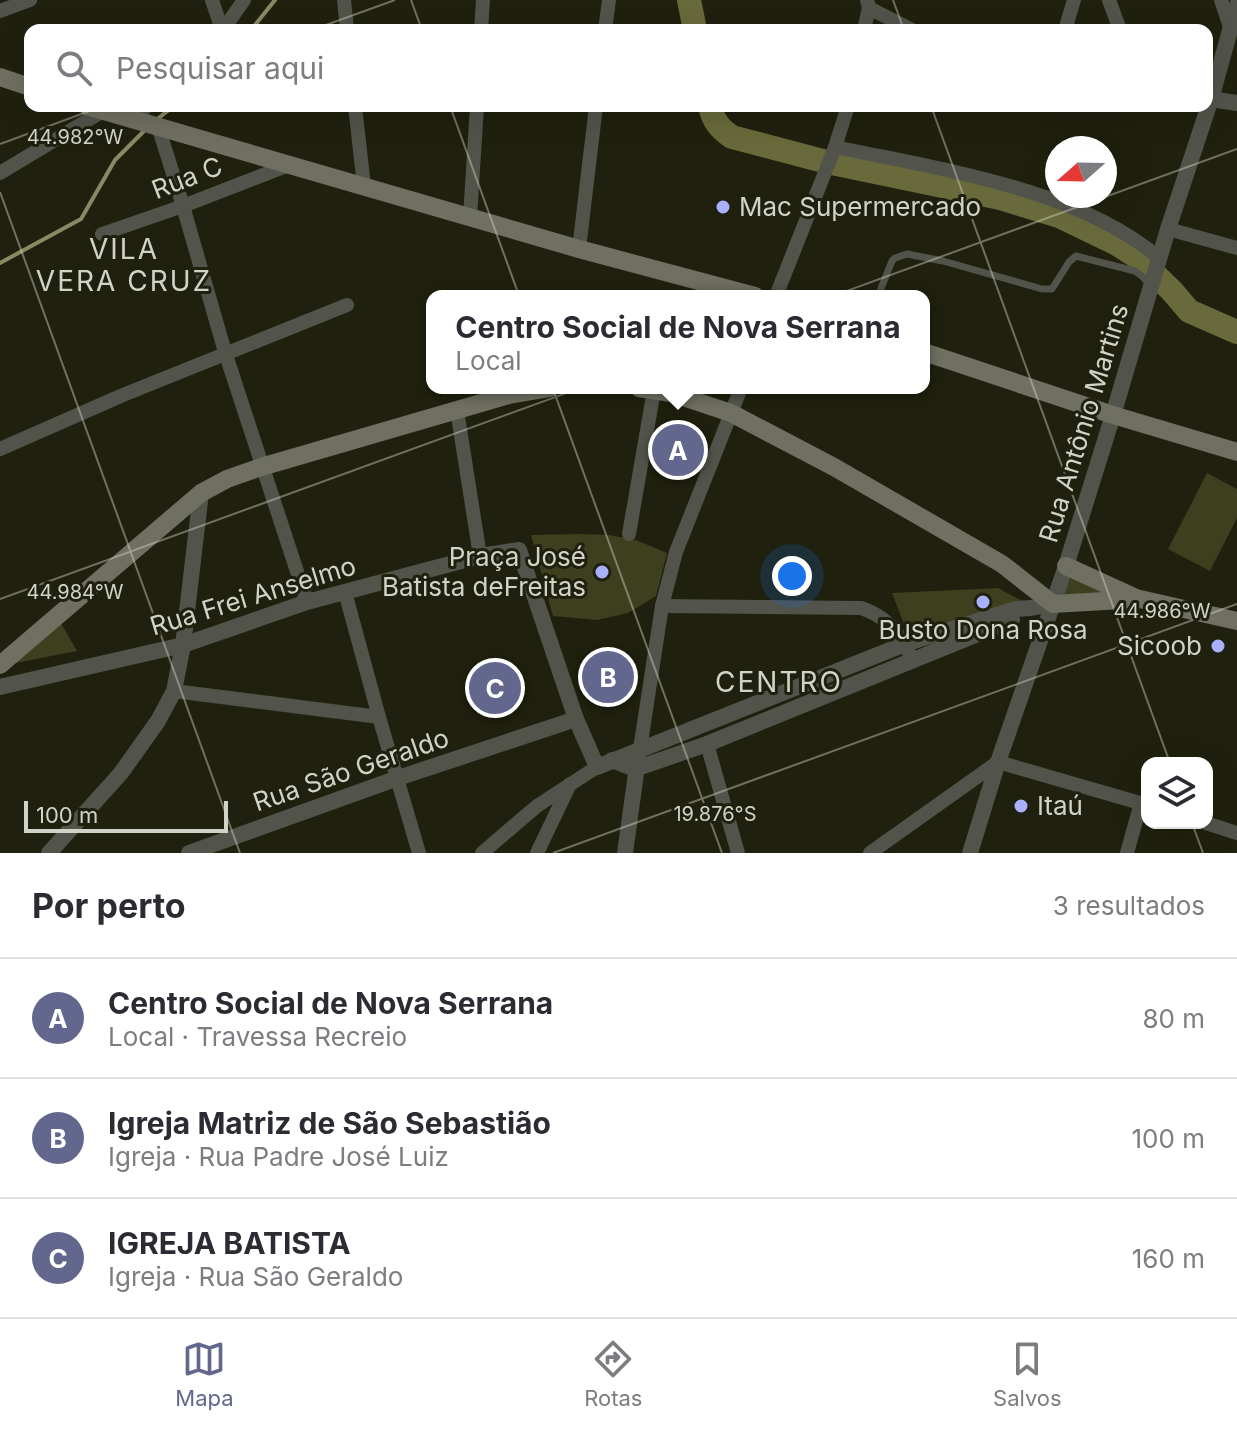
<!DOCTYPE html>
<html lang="pt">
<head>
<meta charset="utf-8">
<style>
	:root { --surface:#fff; --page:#f7f7f7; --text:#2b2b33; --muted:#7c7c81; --line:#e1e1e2; --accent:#64678d }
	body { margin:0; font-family:Inter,sans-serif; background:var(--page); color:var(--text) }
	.controls { position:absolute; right:24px; bottom:24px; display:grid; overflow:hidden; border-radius:16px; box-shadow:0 8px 32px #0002 }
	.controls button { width:72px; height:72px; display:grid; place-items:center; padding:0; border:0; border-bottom:2px solid var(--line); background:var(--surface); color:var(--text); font:40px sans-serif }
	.compass { position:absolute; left:1045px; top:136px; width:72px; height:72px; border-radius:50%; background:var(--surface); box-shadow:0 8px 32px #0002; rotate:250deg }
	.scale { position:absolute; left:24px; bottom:20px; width:204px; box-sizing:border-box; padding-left:8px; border:4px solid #d2d3c7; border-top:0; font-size:22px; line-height:28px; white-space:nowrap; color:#d2d3c7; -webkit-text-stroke:6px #1f200d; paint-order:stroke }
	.you { position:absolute; left:792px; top:576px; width:28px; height:28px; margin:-20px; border:6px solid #fff; border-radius:50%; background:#1a73e8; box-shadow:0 0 0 12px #1a73e833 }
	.badge { display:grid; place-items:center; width:52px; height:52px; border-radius:50%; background:var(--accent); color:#fff; font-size:26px; font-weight:700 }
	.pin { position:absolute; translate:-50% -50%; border:4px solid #fff; box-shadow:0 2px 8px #0006 }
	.popup { position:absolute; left:426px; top:290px; width:504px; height:104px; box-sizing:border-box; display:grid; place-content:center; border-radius:16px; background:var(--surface); filter:drop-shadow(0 2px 6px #0005); font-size:26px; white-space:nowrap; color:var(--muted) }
	.popup b { font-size:30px; color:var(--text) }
	.popup::after { content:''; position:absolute; left:50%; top:100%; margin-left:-16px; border:16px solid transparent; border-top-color:var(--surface) }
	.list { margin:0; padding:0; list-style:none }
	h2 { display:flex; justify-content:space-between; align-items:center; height:104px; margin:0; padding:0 32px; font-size:34px }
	h2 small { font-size:26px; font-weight:400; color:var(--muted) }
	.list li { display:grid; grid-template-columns:52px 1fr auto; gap:24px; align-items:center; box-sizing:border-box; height:120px; padding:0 32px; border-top:2px solid var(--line) }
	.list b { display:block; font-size:30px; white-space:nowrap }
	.list p { margin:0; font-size:26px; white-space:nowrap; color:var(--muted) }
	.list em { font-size:26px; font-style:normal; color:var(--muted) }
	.icon { flex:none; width:44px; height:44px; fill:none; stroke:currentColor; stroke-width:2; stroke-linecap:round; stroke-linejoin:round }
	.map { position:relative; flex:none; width:1237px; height:853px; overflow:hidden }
	.search { position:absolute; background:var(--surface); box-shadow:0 8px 32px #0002; left:24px; right:24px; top:24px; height:88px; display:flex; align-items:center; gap:20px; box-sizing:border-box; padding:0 28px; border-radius:16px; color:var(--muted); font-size:30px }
	.sheet { height:464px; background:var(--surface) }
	nav { display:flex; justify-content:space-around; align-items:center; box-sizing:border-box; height:112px; border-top:2px solid var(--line); background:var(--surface); font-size:22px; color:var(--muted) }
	nav a { display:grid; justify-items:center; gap:4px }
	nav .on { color:var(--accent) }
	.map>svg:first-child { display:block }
</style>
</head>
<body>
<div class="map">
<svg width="1237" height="853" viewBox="0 0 1237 853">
	<rect width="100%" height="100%" fill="#1f200d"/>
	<g fill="#3d3f1f">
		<path d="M1207,473L1237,489V518L1210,571L1168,549Z"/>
		<path d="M580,534L609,535L636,540L667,553L656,596L628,613L597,620L553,616L531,535Z"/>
		<path d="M1071,576L1114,594L1064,596Z"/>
		<path d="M998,588L1022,601L909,637L892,593Z"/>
		<path d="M58,618L77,651L0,666Z"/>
	</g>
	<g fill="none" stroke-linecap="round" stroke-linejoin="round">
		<g stroke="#888a65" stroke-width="4">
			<path d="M251,30L275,0"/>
			<path d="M156,120L174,106"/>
			<path d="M0,263L81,219L115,160L147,128"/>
		</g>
		<g stroke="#686a3b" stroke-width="24">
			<path d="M689,0L695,30"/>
			<path d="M710,106C713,121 720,129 732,137L827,162L1000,198L1059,216L1117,244L1136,256L1172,291L1189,311L1237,332"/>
		</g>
		<g stroke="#52534a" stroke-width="7">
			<path d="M835,106L847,111"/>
			<path d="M878,296L892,261L895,258L907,254L943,261L1042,289H1052L1069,262L1076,256L1135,271L1143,277L1149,284"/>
		</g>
		<g stroke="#52534a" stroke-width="14">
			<path d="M212,0L222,30"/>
			<path d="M344,0L347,30"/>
			<path d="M1109,0L1120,30"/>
			<path d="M1221,0L1230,27"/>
			<path d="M869,8L912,30"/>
			<path d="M0,11L30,0"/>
			<path d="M223,30L244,0"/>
			<path d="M481,30L483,0"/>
			<path d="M605,30L609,0"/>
			<path d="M864,30L869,8L867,0"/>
			<path d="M1065,30L1074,0"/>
			<path d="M355,106L364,186"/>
			<path d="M133,119L147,106"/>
			<path d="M158,126L183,206L225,352L307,602"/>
			<path d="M835,147C938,169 1077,188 1159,258"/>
			<path d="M0,173L103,111"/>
			<path d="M470,217L477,106"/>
			<path d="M1168,229L1237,248"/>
			<path d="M102,234L183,206L289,165"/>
			<path d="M579,249L596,106"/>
			<path d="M776,296L835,147L848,106"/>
			<path d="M457,410L480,556"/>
			<path d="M0,449L123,395L347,305"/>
			<path d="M629,534L654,390"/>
			<path d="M345,592L379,717L419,853"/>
			<path d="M662,606L861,608C883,615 899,631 909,653"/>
			<path d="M174,691L379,717"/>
			<path d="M707,744L738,853"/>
			<path d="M640,749L662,606L676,552L741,388"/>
			<path d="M1206,823L1237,833"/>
			<path d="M482,853L537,806L597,767"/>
			<path d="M537,853L570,784"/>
			<path d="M870,853L998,762L1147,805"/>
			<path d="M1127,853L1141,803"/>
		</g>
		<g stroke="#52534a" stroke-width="16">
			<path d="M1211,99L1237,103"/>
			<path d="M0,687L183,645L307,602L480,556L519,550L576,719L597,767L905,644L1015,609L1031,608L1053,604"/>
			<path d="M612,760L635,769L707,744L1012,620"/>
			<path d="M49,853L121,773L158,721L174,691L183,645L201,493"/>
			<path d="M189,853L398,778L576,719"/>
			<path d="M625,853L638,759"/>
			<path d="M970,853L998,762L1066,566L1113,415L1168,229L1211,99L1237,5"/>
		</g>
		<g stroke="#6f7061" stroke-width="18">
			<path d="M0,77L30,87"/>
			<path d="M87,106L579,249L755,296"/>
			<path d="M924,352L1113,415L1237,452"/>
			<path d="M639,388L671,393L731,413L834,467L1002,564L1053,604L1140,599L1237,621"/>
			<path d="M1066,566L1136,598"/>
			<path d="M0,665L201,493L227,479L261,467L509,395L550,388"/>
		</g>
	</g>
	<path fill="none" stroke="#d2d3c7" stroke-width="2" stroke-opacity="0.45" d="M411,0L422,30M893,0L904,30M312,30L395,0M450,106L722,853M931,106L1170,763M0,144L103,106M0,192L240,853M0,599L1237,149M1192,823L1203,853M553,853L1237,604"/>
	<g fill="#a9b0fc" stroke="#1f200d" stroke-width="3">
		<circle cx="723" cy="207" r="8"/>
		<circle cx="602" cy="572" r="8"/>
		<circle cx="983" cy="602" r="8"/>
		<circle cx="1218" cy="646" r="8"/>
		<circle cx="1021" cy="806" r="8"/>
	</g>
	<g text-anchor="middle" stroke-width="6" stroke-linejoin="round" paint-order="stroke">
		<g font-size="26" fill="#d2d3c7" stroke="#1f200d">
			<text transform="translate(187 178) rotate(-21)" y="9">Rua C</text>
			<text transform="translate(1084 423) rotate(-73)" y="9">Rua Antônio Martins</text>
			<text transform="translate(253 596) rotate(-17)" y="9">Rua Frei Anselmo</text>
			<text transform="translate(351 770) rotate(-19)" y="9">Rua São Geraldo</text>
		</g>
		<g font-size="26" fill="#d2d3c7" stroke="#1f200d" text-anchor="start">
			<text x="739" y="216">Mac Supermercado</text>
			<text x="586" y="566" text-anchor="end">Praça José<tspan x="586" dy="30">Batista deFreitas</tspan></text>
			<text x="983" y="639" text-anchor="middle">Busto Dona Rosa</text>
			<text x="1202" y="655" text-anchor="end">Sicoob</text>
			<text x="1037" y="815">Itaú</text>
		</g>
		<g font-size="28" letter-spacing="2" fill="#d2d3c7" stroke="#1f200d">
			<text x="124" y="259">VILA<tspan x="124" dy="32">VERA CRUZ</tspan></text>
			<text x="779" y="692">CENTRO</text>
		</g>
	</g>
	<g font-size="20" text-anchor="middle" fill="#d2d3c7" stroke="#1f200d" stroke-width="6" stroke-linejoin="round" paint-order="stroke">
		<text x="75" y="144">44.982°W</text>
		<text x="75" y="599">44.984°W</text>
		<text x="1162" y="618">44.986°W</text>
		<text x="715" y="821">19.876°S</text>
	</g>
</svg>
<div class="controls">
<button><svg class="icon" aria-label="layers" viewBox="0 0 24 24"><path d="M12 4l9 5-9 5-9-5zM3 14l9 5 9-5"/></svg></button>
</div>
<svg class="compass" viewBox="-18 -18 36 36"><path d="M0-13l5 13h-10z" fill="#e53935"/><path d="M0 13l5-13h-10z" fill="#7c7c81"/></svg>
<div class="scale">100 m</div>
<div class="you"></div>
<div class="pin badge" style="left:678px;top:450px">A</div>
<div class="popup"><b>Centro Social de Nova Serrana</b>Local</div>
<div class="pin badge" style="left:608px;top:677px">B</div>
<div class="pin badge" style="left:495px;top:688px">C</div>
<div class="search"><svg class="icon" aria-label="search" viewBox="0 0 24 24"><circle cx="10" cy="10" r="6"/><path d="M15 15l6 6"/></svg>Pesquisar aqui</div>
</div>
<section class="sheet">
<h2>Por perto<small>3 resultados</small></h2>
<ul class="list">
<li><span class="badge">A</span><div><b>Centro Social de Nova Serrana</b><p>Local · Travessa Recreio</p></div><em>80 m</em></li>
<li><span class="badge">B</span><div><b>Igreja Matriz de São Sebastião</b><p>Igreja · Rua Padre José Luiz</p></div><em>100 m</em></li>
<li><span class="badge">C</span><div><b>IGREJA BATISTA</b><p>Igreja · Rua São Geraldo</p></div><em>160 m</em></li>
</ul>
</section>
<nav>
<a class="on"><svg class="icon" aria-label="map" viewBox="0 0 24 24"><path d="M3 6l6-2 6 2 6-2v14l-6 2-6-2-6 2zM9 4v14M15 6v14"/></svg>Mapa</a>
<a><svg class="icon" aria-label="directions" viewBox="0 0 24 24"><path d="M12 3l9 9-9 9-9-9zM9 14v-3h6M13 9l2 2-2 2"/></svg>Rotas</a>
<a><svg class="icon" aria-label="saved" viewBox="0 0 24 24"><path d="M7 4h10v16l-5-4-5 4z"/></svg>Salvos</a>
</nav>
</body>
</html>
